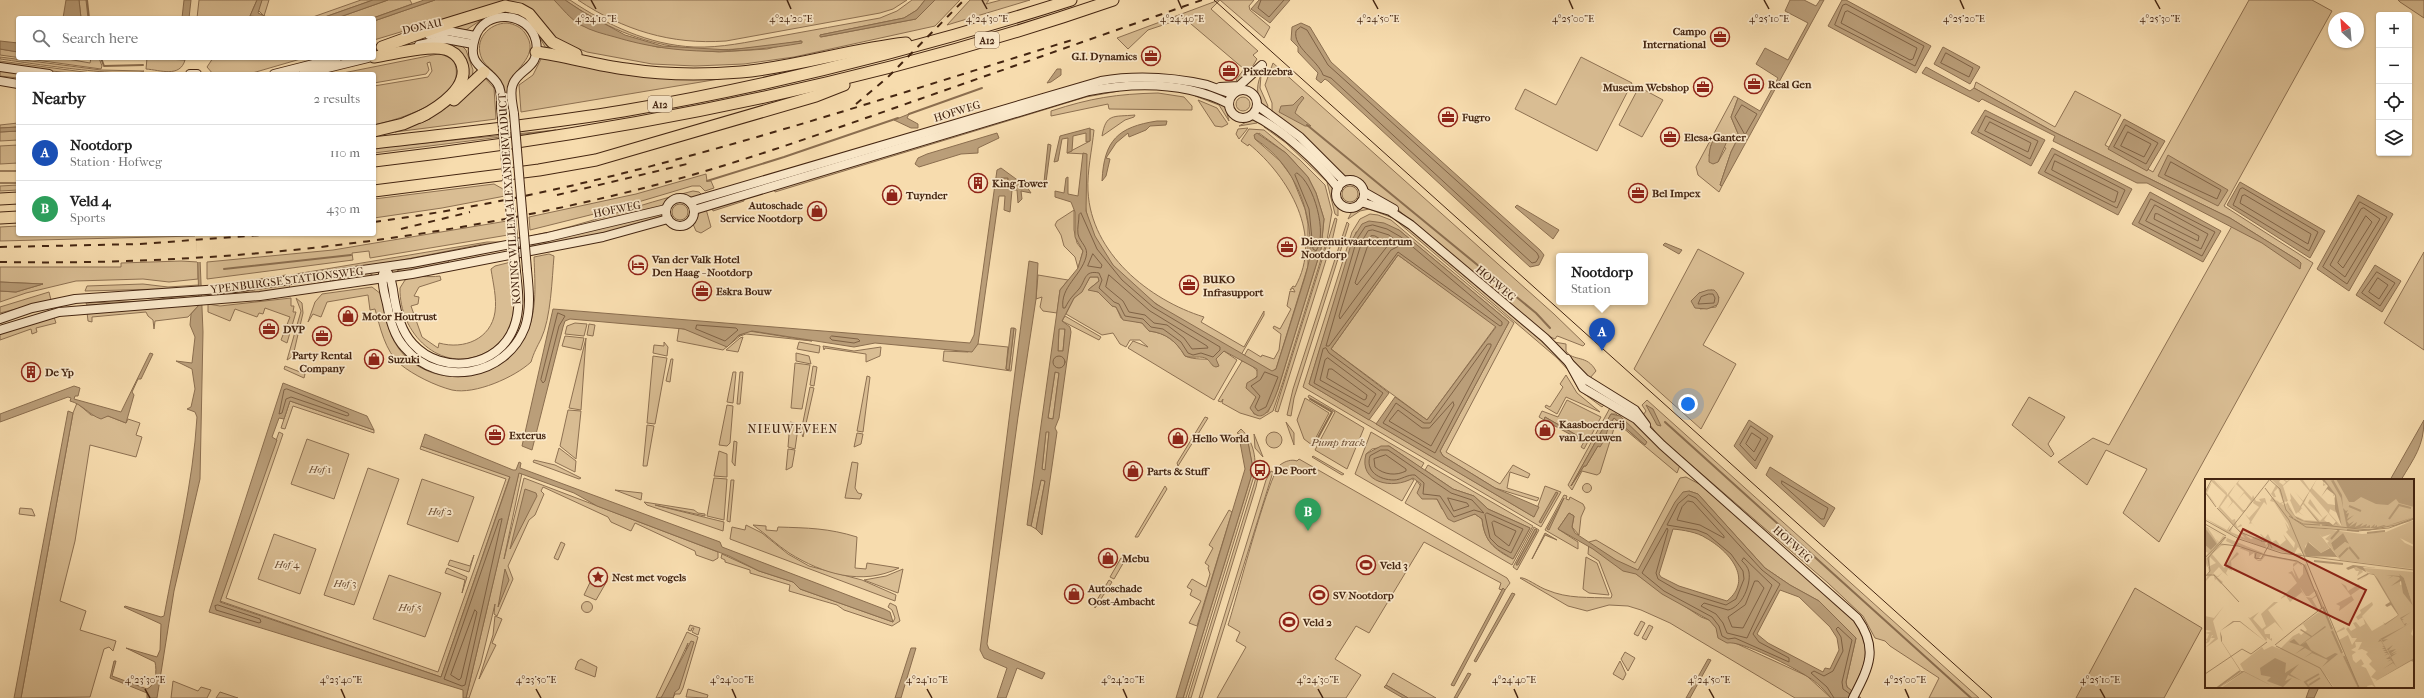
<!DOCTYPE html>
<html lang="en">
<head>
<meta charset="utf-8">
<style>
	:root { --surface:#fff; --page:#f6f6f6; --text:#222; --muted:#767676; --line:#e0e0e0; --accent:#8f2418 }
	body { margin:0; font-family:"IM FELL French Canon",serif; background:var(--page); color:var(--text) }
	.controls { position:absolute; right:12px; top:12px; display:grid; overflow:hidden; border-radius:4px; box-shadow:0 1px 3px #0004 }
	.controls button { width:36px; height:36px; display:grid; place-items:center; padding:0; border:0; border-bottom:1px solid var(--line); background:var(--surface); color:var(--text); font:20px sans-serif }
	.compass { position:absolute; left:2328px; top:12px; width:36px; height:36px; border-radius:50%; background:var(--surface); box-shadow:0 1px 3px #0004; rotate:334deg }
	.you { position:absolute; left:1688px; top:404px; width:14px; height:14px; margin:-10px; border:3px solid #fff; border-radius:50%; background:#1a73e8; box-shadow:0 0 0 6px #1a73e833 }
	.badge { display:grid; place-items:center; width:26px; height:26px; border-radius:50%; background:var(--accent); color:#fff; font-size:13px; font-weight:700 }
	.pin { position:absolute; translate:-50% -33px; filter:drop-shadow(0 1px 2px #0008) }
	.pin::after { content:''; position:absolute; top:21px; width:14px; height:12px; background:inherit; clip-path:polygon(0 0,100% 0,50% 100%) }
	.popup { position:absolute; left:1556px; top:253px; width:92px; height:52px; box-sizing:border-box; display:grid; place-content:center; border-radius:4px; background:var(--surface); filter:drop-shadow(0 1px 3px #0005); font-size:13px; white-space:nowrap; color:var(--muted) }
	.popup b { font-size:15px; color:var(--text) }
	.popup::after { content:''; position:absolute; left:50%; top:100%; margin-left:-8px; border:8px solid transparent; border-top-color:var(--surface) }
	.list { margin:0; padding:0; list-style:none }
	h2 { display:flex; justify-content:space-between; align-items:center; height:52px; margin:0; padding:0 16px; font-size:17px }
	h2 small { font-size:13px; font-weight:400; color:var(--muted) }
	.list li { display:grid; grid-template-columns:26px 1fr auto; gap:12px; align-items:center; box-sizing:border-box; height:56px; padding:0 16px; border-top:1px solid var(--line) }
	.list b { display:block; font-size:15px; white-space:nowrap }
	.list p { margin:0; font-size:13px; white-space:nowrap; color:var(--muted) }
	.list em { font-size:13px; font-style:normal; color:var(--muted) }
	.icon { flex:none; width:22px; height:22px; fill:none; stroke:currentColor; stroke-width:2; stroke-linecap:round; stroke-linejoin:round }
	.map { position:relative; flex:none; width:2424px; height:698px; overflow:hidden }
	.search { position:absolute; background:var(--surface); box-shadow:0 1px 3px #0004; left:16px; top:16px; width:360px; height:44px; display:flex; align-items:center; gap:10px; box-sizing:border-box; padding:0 14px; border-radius:4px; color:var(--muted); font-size:15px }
	.panel { position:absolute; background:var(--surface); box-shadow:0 1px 3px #0004; left:16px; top:72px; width:360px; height:164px; border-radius:4px }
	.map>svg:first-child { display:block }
</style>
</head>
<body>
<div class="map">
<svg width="2424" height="698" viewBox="0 0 2424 698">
	<rect width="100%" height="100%" fill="#f7dcae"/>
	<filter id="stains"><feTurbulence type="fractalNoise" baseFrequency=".005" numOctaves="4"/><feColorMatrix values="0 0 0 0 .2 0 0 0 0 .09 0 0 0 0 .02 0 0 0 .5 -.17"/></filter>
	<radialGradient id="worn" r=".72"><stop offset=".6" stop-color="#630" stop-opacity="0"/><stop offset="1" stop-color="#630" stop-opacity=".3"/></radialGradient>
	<g fill="#d9bd93" stroke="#8e7152" fill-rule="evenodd">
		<path d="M79,0H86L88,18H81Z"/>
		<path d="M199,0H257L250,16L254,18H197Z"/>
		<path d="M262,0H269L264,16L258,10Z"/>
		<path d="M361,0H373L322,18H310Z"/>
		<path d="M388,0H410L412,4L373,18H337Z"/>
		<path d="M435,0H554L580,25L657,47L719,52L767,49L801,41C708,57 645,55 565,0H570C607,25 649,45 694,47C721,48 748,42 775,37C810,31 845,24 880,18L897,11L912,0H925L917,10L904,18L820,35L821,37L916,19L935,0H960L935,26L794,57L744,64L695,66L652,64L587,52L556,40L536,14L500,2L374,40V21Z"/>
		<path d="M578,0H907L893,9L880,13L726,41C671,45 623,30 578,0Z"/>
		<path d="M970,0H989L986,4L1001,0H1030L947,25Z"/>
		<path d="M1219,0H1254L1249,6L1250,10L1270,27L1264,38L1220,0L1211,9L1258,51L1253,55L1257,59L1248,74L1238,82L1236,80L1244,69L1184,18L1148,30L1128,49L1117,38Z"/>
		<path d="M2249,0H2312L2332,11L2224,206L2313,263L2159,542L2123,513L2147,469L2106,450L2087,485L2058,462L2093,438L2109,445L2232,226L2299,261L2230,218L2054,132L1974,88L1976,82L2055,127L2075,91L2121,115L2105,145L2153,172Z"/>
		<path d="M2398,0H2424V18L2400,2Z"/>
		<path d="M503,9C530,9 532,26 548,42C553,47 561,50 565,54L547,50L531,23L523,16L510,12L490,14L466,30L441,28Z"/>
		<path d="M507,23C514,24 521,27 525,33C541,55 515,67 509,85C506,91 508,99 509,106H507C505,98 504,87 500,80C495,71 486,67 482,59C473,40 489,23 507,23Z"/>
		<path d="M449,42L462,46L466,50L473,70L472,78L454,97L465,66L432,45Z"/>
		<path d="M0,49L18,52V58H62L90,63L91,58H99L102,66L101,69L0,55Z"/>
		<path d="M438,54C446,55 455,59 456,68C462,101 397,120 374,125V86L428,77L432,71L430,62L427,63L429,70L426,74L374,83V74H338Z"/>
		<path d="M543,55L731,77L521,112L519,85L533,75Z"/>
		<path d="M0,57L101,70L144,71C133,79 21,62 0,59Z"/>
		<path d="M1581,57L1632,83L1597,151L1515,109L1525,89L1556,105Z"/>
		<path d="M147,58L185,60C180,78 160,70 146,69Z"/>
		<path d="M213,58H304L249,74H213L207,67Z"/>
		<path d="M0,61L99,74C66,74 33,69 0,63Z"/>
		<path d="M1273,63L1554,314L1585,344L1583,346L1560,337L1557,336L1555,339L1546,335L1390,203L1367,190L1357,179L1342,175L1272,114V103L1265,85Z"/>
		<path d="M0,70L22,74H18V78L0,76Z"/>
		<path d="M1261,75L1260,88L1268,106L1266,110C1257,99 1255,88 1261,75Z"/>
		<path d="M484,77L494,88L496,119L395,132C431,122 456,102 484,77Z"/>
		<path d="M1639,87L1663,100L1642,137L1619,125Z"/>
		<path d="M1119,89V91L1086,97L775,192L774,189L1070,99Z"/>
		<path d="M1158,93L1184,97L1192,106V110L1109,109L1108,104L1051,116V111C1091,98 1116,94 1158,93Z"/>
		<path d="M1196,94L1225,105L1229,121L1219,105L1195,96Z"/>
		<path d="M1734,96L1738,98L1731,117L1739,136L1731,152L1720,185L1722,186L1719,192L1698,175L1696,167ZM1711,145L1726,148L1718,162L1709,156Z"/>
		<circle cx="1243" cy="104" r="7"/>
		<path d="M1198,100L1217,108L1228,124L1222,127L1215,126Z"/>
		<path d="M1135,115L1134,117L1125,120L1102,136C1106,113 1113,117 1135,115Z"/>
		<path d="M1252,119L1259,120L1257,123L1239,126Z"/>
		<path d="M18,123V127L0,128V125Z"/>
		<path d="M1266,124L1288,141L1331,183L1338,207V216L1335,214L1327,182L1286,143L1264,127Z"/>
		<path d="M1248,128L1239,139L1236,134L1238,129Z"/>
		<path d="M1090,129L1094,130C1092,150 1087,171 1088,191C1091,253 1149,300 1204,317L1201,322L1244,347L1264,311V315L1241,355C1183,321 1093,279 1085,203C1083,187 1086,170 1086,154L1067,153L1090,141Z"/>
		<path d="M1249,129L1264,130L1300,160L1325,185L1332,212L1327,240L1283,382L1273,411L1260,419L1240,413L1222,403L1223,399L1221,402L1218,401L1242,361C1249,363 1256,368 1259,374L1254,379L1256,397L1251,408L1254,414L1258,415L1268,412L1278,389L1321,249L1324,219L1316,193L1308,177L1286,153L1259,133L1255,139L1280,161L1292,177L1305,209L1308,224V266L1276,369L1272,372L1244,356L1248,349L1261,357L1262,355L1274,359L1279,350L1281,334L1273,328L1274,326L1280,329L1291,309L1287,306L1290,291L1295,292L1293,288L1290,290L1293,286L1295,287C1324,236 1289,177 1249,144L1248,146L1241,141Z"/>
		<path d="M556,130L374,153V148Z"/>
		<path d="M18,131V140L0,141V132Z"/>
		<path d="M18,145V163L0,164V146Z"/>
		<path d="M706,174L707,181H711L714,188L705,191L700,186H692L618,208L530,230L529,217L636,194Z"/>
		<rect x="1001" y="178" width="7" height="9"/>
		<path d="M494,184L503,189L505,196L442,208L374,218V199Z"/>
		<path d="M18,185V190L0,191V186Z"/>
		<circle cx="1350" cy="194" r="8"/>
		<path d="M693,191L699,192L702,195C699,196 695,199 692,199C680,200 676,188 664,206L531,238V236C586,225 639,204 693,191Z"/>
		<path d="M744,199V201L713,211L712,207Z"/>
		<circle cx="680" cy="212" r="8"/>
		<path d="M1364,206L1384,211L1402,223L1552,350L1592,396L1591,398L1604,405L1602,407L1579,390L1568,370L1557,358L1393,218L1369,209L1360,211L1348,219L1352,211Z"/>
		<path d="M706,209L711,227L701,233L696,231L693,224L699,213Z"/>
		<path d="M1074,210V230L1077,243L1083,251L1078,268L1075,257L1064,246L1061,235L1055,225L1057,221Z"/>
		<path d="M663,212L664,218L620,231L532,248V243Z"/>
		<path d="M1370,214L1378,215L1391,220L1514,323L1446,452L1500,484L1513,465L1530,474L1528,478L1510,472L1507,488L1539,498L1537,501L1495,488L1443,456L1440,451L1509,322L1399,230L1356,232L1309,384L1534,517L1545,486L1561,492L1541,527L1303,387L1352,232L1360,219Z"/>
		<path d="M1335,218L1337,219L1332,241L1278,412L1275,411Z"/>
		<path d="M507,221L508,235L370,258L369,251L352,253L353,260L207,279V262L333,250Z"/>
		<path d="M1347,222L1349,224L1294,398L1291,416L1287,415L1293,389Z"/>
		<path d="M18,226V234H194L195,236L0,241V227Z"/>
		<path d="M487,242H500L501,244H483L367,267L293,278L296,274Z"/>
		<path d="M1698,249L1744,273L1703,345L1736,364L1701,429L1634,369ZM1712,290L1719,297L1716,307L1700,309L1694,299L1699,293Z"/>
		<path d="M2424,252V350L2384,323Z"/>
		<path d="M549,254L554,256C552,279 551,318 541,339C537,347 534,352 531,362C515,377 475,395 452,390C436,386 413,375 400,364C385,351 380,327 375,309L370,310L368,295L327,302L321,317L313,314L308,322L315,302L322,294L372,287L381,294C387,313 386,332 399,349C431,390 496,384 523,340C538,315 535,286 534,257Z"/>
		<path d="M1398,255L1496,326L1427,420L1331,349Z"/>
		<path d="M448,260L449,264L399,273L397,271L403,268Z"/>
		<path d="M181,261L198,262V279L169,282L143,279L76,281L26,293L0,302V291L16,292L43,284L0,282V267H121V263Z"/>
		<path d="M511,262C512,282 517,304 511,323C507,336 497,347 485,353C440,375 399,333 400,288L405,280C416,274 428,278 440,276L441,280L419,287L414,296L419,297L418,304L411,306L422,337L438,348L439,343C464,350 491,339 495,312C497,298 493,283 491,269L495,266Z"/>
		<path d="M369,273L374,276L315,284Z"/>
		<path d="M286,275V279L249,283L246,281Z"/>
		<path d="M1038,275L1068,280L1060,290L1057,313L1043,311L1040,307L1042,297L1036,299Z"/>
		<path d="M1090,277H1098L1099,281L1089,289L1098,292L1112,306L1116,307L1121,318L1142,323L1149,331C1166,333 1176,341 1185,356C1194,360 1206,359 1216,359L1224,351L1237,360L1214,400L1128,348L1133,341L1148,347L1140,340H1130L1126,347L1120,344L1113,333L1102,335L1066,314L1074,298L1082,291Z"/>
		<path d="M143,284L168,287L199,285V288L85,291L87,286Z"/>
		<path d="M289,284L290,289L208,298V293Z"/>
		<path d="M49,292L51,300L0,313V307Z"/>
		<path d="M199,294V299L87,305L86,303L144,301Z"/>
		<path d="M291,298V306H294L293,312H296L287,343L281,340L290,317L265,308L263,314L259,313L257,317L235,309L230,321L208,312V304L220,306Z"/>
		<path d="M296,298L302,303L303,313L293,356L287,360L301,311Z"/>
		<path d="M199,305L188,317L155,321L154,329L153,320L148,316L146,312L92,317V322L88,321L87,312Z"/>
		<path d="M1065,316L1101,337L1099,340L1062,321Z"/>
		<path d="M54,317L56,323L36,328L37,332L32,334L31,329L0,340V334Z"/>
		<path d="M575,323L587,324L584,336L565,334L567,326Z"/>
		<path d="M589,324L595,325L593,336L587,335Z"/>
		<path d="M679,328L688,330L727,346L736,337L749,331L812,341L746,334L740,336L723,350L677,341Z"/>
		<path d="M1014,328L1016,329L1011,371L943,361L944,351L968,352L978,344L1008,347L1006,369L1009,370Z"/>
		<path d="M1059,328L1065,329L1063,351H1058Z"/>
		<path d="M565,336L584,338L581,350L562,346Z"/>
		<path d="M743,337L738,352L726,350L740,338Z"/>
		<path d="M586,338L581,410L569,408Z"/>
		<path d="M664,342L668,347L667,356L653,353L654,345L664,346Z"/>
		<path d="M799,342L820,346L819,353L797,349Z"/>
		<path d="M1554,342L1566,344V351C1573,362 1587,354 1596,371L1590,378L1580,371Z"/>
		<path d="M823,346L854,351L881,347L880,356L866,362V354L825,348L824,350Z"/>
		<path d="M796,353L809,356L811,364L796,361Z"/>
		<path d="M653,356L667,358L655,424L647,423Z"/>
		<path d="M671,359H673L670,382L666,381Z"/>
		<path d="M795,363L810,365L802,409L791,408Z"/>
		<path d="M285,366L305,374L304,378L284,369Z"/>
		<path d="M813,366L817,367L814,386L810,385Z"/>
		<path d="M733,372H736L733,403L727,402Z"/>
		<path d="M740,372H743L740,404H737Z"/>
		<path d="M1055,372L1059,373L1053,419L1048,418Z"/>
		<path d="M1566,375L1577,393L1600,412L1566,397L1557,414L1545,407L1546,405L1550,407L1563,387L1560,384Z"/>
		<path d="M867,376L870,377L863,432L857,431Z"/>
		<path d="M810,387L814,388L803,437L801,432Z"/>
		<path d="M1309,395L1364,428L1347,469L1315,450L1335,412L1308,397Z"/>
		<path d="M2029,397L2065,417L2048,444L2054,454L2051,457L2012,425Z"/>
		<path d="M1305,398L1329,413L1312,445L1304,439L1297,420Z"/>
		<path d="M1567,400L1601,417L1584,449L1581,447L1585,440L1545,417L1544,420L1539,417L1542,411L1558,417Z"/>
		<path d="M1647,400L1979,698H1929L1939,678L1890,646L1885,641L1875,638L1863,616L1828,583L1659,437L1643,415L1646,411L1642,405Z"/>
		<path d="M290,401L374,430V433L293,406L285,429L281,428Z"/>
		<path d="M77,403L91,415L108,416L126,423L128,419L140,423L136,435L142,437L136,457L90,445L75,541L60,601L86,611L80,630L116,641L113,651L109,647L104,649L90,697L21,698L73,413Z"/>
		<path d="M727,405L733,406L730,443L727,446L719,445Z"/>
		<path d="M1611,406L1629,417L1680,465L1677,473L1616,422L1600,473L1597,475L1582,471L1572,490L1568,485ZM1611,414H1616L1645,445L1614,418L1586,466H1584L1571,486Z"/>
		<path d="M568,410L581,411L576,459L560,446Z"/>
		<path d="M1205,417L1208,418L1178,466L1177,463Z"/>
		<path d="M790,422L795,423L798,428L795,449L788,447Z"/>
		<path d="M1286,422L1294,433V445Z"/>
		<path d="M647,425L654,426L647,466H643Z"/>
		<path d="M1241,429C1254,441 1257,460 1254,476L1186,698H1183L1251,477L1253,470L1247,437L1237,433Z"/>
		<path d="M1046,431H1049L1046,470H1042Z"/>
		<circle cx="1274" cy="440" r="8"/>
		<path d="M279,432L283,434L226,598L438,672L506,479L420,449L421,446L510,476L441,677L220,601Z"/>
		<path d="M1371,432L1424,463L1421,468L1389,446L1372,449L1366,454L1414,480L1402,501L1355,474Z"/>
		<path d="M857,433L863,434L861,444L854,447Z"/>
		<path d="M1254,434L1263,457L1255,448Z"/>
		<path d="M307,439L349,454L334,499L291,484Z"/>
		<path d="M734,441L737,442L735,466L732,462Z"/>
		<path d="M559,448L576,461L575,472L555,462Z"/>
		<path d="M788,449L795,450L792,467L786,470Z"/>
		<path d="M719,451L727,454V477L714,476Z"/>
		<path d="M1313,456L1344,474L1342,475L1312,457Z"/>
		<path d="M1299,459L1507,578L1510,583L1505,590L1503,588L1502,590L1499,589L1501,583L1424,542L1369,633L1356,626L1335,659L1361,675L1346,698H1217L1246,647L1236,641L1240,632L1228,625C1236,601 1268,476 1280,465C1285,461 1292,459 1297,461Z"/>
		<path d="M534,460L555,465L581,478L579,479L533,462Z"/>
		<path d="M852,462L858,463L855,488L858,493L862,494L860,499L845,498Z"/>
		<path d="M1258,463L1261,464L1256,487L1191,698H1188L1255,481Z"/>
		<path d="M1428,465L1533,526L1512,565L1405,503L1417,481L1429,498L1437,499L1442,509L1465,517L1475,514L1482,519C1484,540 1494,550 1513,559L1530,528L1488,509L1474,496L1453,489L1425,470Z"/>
		<path d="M368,468L399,479L354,605L324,595Z"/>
		<path d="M1271,471L1273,472L1202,698H1199L1266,480Z"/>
		<path d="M519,472L522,473L504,559L524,478L718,552V558L713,561L696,555L695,551L635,523L631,531L611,522L608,517L543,487L541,491L544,494L535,515L529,520L508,566L513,579L497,616L494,614L495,604L481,663L469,698H466Z"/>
		<path d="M1686,477L1701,485L1855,621C1872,651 1866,662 1852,691L1847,687L1846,682L1856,638L1819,601L1790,585L1765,568L1698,494L1689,491L1636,574L1701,617L1709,620L1733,642L1807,676L1831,698H1795L1670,623L1641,610L1628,606L1609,605L1587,611L1568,606L1520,578C1524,576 1540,588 1547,590C1568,599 1589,597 1611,598L1612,595L1599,561L1588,554L1589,542L1596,540L1635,563L1680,478Z"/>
		<path d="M714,478L727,479L724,520L707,516Z"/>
		<path d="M422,479L474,497L458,542L407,524Z"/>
		<path d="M731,480H734L730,522L727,521Z"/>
		<path d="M1041,480L1045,481L1036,529L1031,526Z"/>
		<circle cx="1587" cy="488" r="4.5"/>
		<path d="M1165,486L1167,489L1138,537H1135Z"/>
		<path d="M615,490L642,493L641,500Z"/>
		<path d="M1564,495L1567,496L1566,499L1569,500L1570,497L1583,504L1585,508L1581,517L1579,535L1572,527L1574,516L1569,513L1558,529L1578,542V549L1545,530Z"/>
		<path d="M644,502L694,510L698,513L705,514V516L655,505L724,522L723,531L647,505Z"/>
		<path d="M20,508L32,509L35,516L19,514Z"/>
		<path d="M1229,510L1232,512L1197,626L1189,623L1201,601L1190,595L1192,590L1187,587L1192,579L1206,587L1210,574L1208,568L1209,566L1205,563L1213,548L1209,545Z"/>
		<path d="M746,525L762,533L788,554L809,566L862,580L896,595L895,601L730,539L732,527L745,530Z"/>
		<path d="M753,525L766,526V530L777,531L778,527C808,528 828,528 857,537L855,568L866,569L867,563L899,568C862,586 823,574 789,553C777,545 766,534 753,525Z"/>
		<path d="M1534,527L1539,530L1517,570L1513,567ZM1535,530L1537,531L1517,565L1516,564Z"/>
		<path d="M274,534L316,549L300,594L258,579Z"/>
		<path d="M561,542L565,544L558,560L554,558Z"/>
		<path d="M722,554L759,571L793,582L800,589L893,622L895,618L892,610L888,607L890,603L896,606L900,621L892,626L844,610L837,605L789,591L790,585L750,573V570L725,562V560L721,558Z"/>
		<path d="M474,555L469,572L448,565L450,560L470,566Z"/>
		<path d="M1586,557L1597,563L1609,595L1589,593L1583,589Z"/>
		<path d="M1121,558L1125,560L1114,579L1110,577Z"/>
		<path d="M447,568L467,577L462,593L465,580L445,573Z"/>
		<path d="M903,569L898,593L864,580L886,576Z"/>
		<path d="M594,574L607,581L596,600L584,595Z"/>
		<path d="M389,575L441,593L425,637L373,619Z"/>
		<path d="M1109,580L1112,582L1095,608L1094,605Z"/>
		<path d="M2135,588L2202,628L2164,698H2076Z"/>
		<circle cx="587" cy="607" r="5.5"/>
		<path d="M495,616L502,619L492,643L496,645L479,679L493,635Z"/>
		<path d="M1641,621L1645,623L1638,636L1634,634Z"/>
		<path d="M690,625L700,628L698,635L692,632L694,628H692L691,631L688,630Z"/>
		<path d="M1649,625L1653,627L1646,640L1642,638Z"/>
		<path d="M687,632L698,637L683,688L680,694H675L673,698L688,643L663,697L656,698Z"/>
		<path d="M1625,652L1635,658L1628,671L1621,659Z"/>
		<path d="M581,659L597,667L595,677L575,669L578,661Z"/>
		<path d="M1620,661L1626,674L1623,680L1613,674Z"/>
		<path d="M1393,673L1436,698H1408L1386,685Z"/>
		<path d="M173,681L198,691L201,687L211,690L207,698H171Z"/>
		<path d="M688,689L708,695L707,698L686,697Z"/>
		<path d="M220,692L238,698H216Z"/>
	</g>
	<g fill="#ba9e79" stroke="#8b6e4f" fill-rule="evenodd">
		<path d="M66,0H79L81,18H63Z"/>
		<path d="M184,0H191L189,18H182Z"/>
		<path d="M257,0H262L258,13L269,18L250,16Z"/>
		<path d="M373,0H388L337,18H322Z"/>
		<path d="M424,0H435L374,21L373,18Z"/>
		<path d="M554,0H565L583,12L625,35L662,46L729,50L802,41V43C739,54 677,56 615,37C604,34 591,31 581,25C570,19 562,8 554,0Z"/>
		<path d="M925,0H935L916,19L820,37V35L904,18L917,10Z"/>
		<path d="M1259,0H1290L1270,23L1251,9Z"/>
		<path d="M1790,0H1804L1816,6L1820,0H1824L1722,186L1720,185L1731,152L1739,136L1731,117L1738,98L1760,111L1778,78L1756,64L1765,48L1788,60L1808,23L1785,11Z"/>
		<path d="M1842,0H1846L1931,46L1916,73L1828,26Z"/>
		<path d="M1301,23L1310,27L1331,62L1540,250L1544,255L1539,265L1530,267L1328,81L1325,79L1321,83L1316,79L1318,73L1298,52V47L1291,40L1292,27Z"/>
		<path d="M0,41L18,43V52L0,49Z"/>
		<path d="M1943,47L1980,67L1970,84L1934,64Z"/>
		<path d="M1926,67L1970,91L1974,88L2054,132L2230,218L2299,261L2301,263L2300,269L2262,243L2147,183H2137L2053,141L2055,136L2051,134L1982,99L1979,102L1922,73Z"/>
		<path d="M1057,69H1061V75L1051,82L1047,83Z"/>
		<path d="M1302,96L1304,98L1298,106L1295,113L1311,126H1305L1279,112L1281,106L1293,105Z"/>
		<path d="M1985,110L2045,140L2031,166L1971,133Z"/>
		<path d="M909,114L907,118L918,124V128H911L894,120Z"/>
		<path d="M2124,119L2165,141L2147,171L2108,149Z"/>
		<path d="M1157,121H1167L1166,125L1150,126L1146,130L1129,137L1128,133L1116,143L1106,158L1110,159L1106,176L1102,181C1104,140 1118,127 1157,121Z"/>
		<path d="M18,127V131L0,132V128Z"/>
		<path d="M1090,128V141L1086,142V133L1073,136L1072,151L1067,153L1068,138L1062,139L1058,161L1054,162L1060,136Z"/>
		<path d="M997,133L999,138L978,148V153L961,154L919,167L915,164L918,158L927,154Z"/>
		<path d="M1257,133L1286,153L1308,177L1316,193L1324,219L1321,249L1278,389C1274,400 1264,430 1250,408L1256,397L1246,388L1247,383L1257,377V369L1224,351L1216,359L1219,366L1216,367C1211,366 1211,362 1207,359C1201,355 1193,359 1185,356C1176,341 1166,333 1149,331L1142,323L1123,320L1116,307L1112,306L1098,292L1088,290L1099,281L1098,277H1090L1082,292L1074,298L1062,321L1070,327L1071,332L1059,418L1055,428L1057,432L1042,535L1036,529L1045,481L1041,480L1031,526L1027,525L1060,290L1078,268L1083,251L1075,237V212L1071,202L1055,197V191L1064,193L1066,178L1068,177V194L1078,196L1083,153L1087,154L1086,211L1095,236L1113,265L1156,304L1272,371L1276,369C1284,344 1292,319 1300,293C1303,283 1307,272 1309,261C1315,215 1295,164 1255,139L1254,135ZM1059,329H1065L1063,351H1058ZM1055,372L1059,373L1053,419L1048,418ZM1046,432H1049L1045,470L1042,469Z"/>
		<path d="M1719,135L1727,141L1718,162L1713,164L1709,162C1709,152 1710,140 1719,135Z"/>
		<path d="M1048,144L1051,145L1046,182H1044Z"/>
		<path d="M2052,148L2132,189L2118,215L2038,173Z"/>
		<path d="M2168,155L2228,190L2218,206L2158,176Z"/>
		<path d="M1001,168L1027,187L1031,193L1021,191L1022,199L1018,203L1017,190H1012L1010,212L1004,210L1005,196H999L978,344L972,352L875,343L854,347L752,331L739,335L727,347L684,329L570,319L565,321L563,327L532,450L522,446L553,309L970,343L974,335L997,170ZM1001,178H1008V187L1001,186Z"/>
		<path d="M2240,182L2325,231L2310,258L2227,205Z"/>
		<path d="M2150,192L2221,231L2203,262L2132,224Z"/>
		<path d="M2358,195L2393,214L2349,291L2317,269Z"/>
		<path d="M1517,205L1559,230L1553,239L1515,207Z"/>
		<path d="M1369,221L1384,223L1399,230L1509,322L1440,451L1443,456L1495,488L1539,507L1534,517L1376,424L1395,397L1427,420L1496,327L1398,255L1331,349L1389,393L1369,420L1309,384L1353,238L1362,224Z"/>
		<path d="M194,234H199L203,332L200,479L174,591L157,698H147V693L110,678L114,661H116L112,676L147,689C156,685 157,671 155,662L126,648L157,657L160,650L161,624L124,607L125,606L161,617L164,616C176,550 193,484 197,417L195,412L187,409L191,407L195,389L192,369L176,361L192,363L195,337L190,325L191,314L199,305L197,236Z"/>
		<path d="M1665,243L1682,250L1679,254L1663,245Z"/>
		<path d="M1029,261L1038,263L1036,299L1018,417L987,644L989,649L1045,673L1042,679L1017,668L1006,698H997L1007,668L984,658L980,650Z"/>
		<path d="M2375,265L2401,281L2382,312L2356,295Z"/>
		<path d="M0,282L43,284L16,292L0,291Z"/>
		<path d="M1708,290H1714C1719,294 1720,300 1717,305L1707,309L1695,308L1691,301L1699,293Z"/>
		<path d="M1011,328H1014L1009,370L1006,369Z"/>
		<path d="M150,353L153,354L141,379H138L132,392L134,395L126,423L108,416L101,419C89,415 82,404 70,401L71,398L68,397L0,422V414L74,386L80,388L78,396H75L74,399L121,412Z"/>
		<path d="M283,383L367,416L374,430L290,401L284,419L279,418L272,437L277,440L220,602L441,677L510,477L421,446L425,434L513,470H516L519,462L521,463L520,468L720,542L722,547L884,609L890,612L893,622L800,589L793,582L759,571L729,556L597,506L574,493L519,473L466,698H463V690L209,612Z"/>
		<path d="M1646,405L1653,409L1661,426L1657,425Z"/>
		<path d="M68,411L73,413L21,698H14Z"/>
		<path d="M1611,414L1620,416L1647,442L1645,445L1614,418C1607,425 1607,438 1600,447L1598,446L1586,466H1584L1571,486Z"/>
		<path d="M1545,417L1585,440L1584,442L1544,420Z"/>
		<path d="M1749,420L1773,436L1756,469L1734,446Z"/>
		<path d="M2424,420C2424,446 2414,458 2401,480H2390Z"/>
		<path d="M1242,434L1247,437L1252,463L1251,477L1183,698H1176L1245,469L1239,437Z"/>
		<path d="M1381,446H1389L1453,489L1474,496L1488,509L1530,528L1513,559C1493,547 1485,543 1482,519L1475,514L1454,522L1448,519L1437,499H1422L1417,493L1421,484L1413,478C1393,490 1358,483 1366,454Z"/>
		<path d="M1770,467L1835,508L1824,527L1766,475Z"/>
		<path d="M525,489L536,493L537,496L510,549Z"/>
		<path d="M1689,491L1698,494L1765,568L1790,585L1819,601L1856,638L1846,682L1847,687L1861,698H1831C1824,690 1817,682 1808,677C1795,668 1741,640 1727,643L1718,638L1716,628L1709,620L1662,594L1636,574L1623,571L1593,549L1558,529L1569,513L1574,516L1572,527L1575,533L1616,560L1638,570L1675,502L1683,492ZM1673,529C1683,530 1697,532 1706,538C1729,551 1754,579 1727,601L1679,586L1661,577L1659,574ZM1780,590L1799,597L1830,627L1837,638L1839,650L1830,669L1825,668L1823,672L1768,643L1757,634Z"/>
		<path d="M1556,492L1558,493L1541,523L1539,522Z"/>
		<path d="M1564,498L1549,530L1547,529Z"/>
		<path d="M1535,529L1537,530L1518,565H1516Z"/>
		<path d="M1545,533L1557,540L1545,535L1532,559Z"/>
		<path d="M505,569L509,580L498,607Z"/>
		<path d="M1503,588L1505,590L1454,686L1451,685Z"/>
		<path d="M1512,593L1515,594L1476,662L1474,661Z"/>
		<path d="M691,641L694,642L679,689L675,692L673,698H661Z"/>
		<path d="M911,648H916L901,698H895Z"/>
		<path d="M1708,659L1711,660L1690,698H1686Z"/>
		<path d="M1468,673L1471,674L1457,698H1454Z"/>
		<path d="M1386,685L1408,698H1403L1384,687Z"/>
		<path d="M2310,687H2319L2314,698H2306Z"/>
	</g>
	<path fill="#f7dcae" d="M196,236H201L202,262H197Z"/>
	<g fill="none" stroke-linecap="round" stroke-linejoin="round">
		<g stroke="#7f6245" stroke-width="1">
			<path d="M1261,0L1258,8L1269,17L1284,0"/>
			<path d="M1843,5L1846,4L1924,46L1915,66L1835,25Z"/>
			<path d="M1848,11L1917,48L1913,59L1910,60L1841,23L1845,12Z"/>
			<path d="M1301,27L1307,30L1328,65L1537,253L1539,257L1536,262L1532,263L1331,78L1323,75C1318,60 1292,47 1296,31Z"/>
			<path d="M1946,53L1973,68L1969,77L1941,63Z"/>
			<path d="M1742,105L1757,114L1745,135L1735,117Z"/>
			<path d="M1986,116L2038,141L2030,159L1978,132Z"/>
			<path d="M1990,122L2031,143L2028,152L1985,131Z"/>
			<path d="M2126,125L2158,143L2146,164L2114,147Z"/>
			<path d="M2128,132L2151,144L2144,157L2121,146Z"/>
			<path d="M2055,154L2125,190L2117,208L2045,172Z"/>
			<path d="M2055,161L2118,192L2115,202H2113L2052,170Z"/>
			<path d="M2171,162L2221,190L2217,199L2165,175Z"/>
			<path d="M1297,173C1314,183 1328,234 1316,251L1313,249L1309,209L1295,175Z"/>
			<path d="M2243,188L2318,232L2309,251L2233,205L2240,189Z"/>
			<path d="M2245,195L2311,234L2308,244L2240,203L2242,196Z"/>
			<path d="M2151,199L2215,232L2202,256L2139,223Z"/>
			<path d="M2360,202L2387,217L2347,284L2323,267Z"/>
			<path d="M2155,205L2208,234L2201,249L2146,221Z"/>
			<path d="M2364,208L2380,219L2345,277L2330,265L2361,209Z"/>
			<path d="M1081,213L1097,249L1122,280L1153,307L1220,347V350L1213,357L1201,353L1193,355L1188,353L1181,342L1163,329L1151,327L1143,319L1125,316L1119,304L1114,302L1099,288L1102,280L1099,273C1084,270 1086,280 1079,289C1072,297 1070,298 1065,308H1063C1060,287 1081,276 1086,257C1089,247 1080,243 1078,234C1077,228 1079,222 1079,215Z"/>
			<path d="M2158,214L2199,236L2198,241L2154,219L2155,214Z"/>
			<path d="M2366,216L2372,222L2343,268L2338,263Z"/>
			<path d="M1373,225L1387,229L1401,237L1502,322V325L1500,326L1398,252L1329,346H1326L1357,239L1365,227Z"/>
			<path d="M1373,230L1389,235L1401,245L1391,250L1340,319L1339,316L1362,241L1368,231Z"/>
			<path d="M1375,236L1389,244L1357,285L1355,283L1371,236Z"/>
			<path d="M1093,254L1102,265L1101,268L1088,266Z"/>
			<path d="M2377,272L2395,283L2380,306L2362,293Z"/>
			<path d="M1109,275L1150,311L1207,346L1208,348L1192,349L1184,338L1167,325L1154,323L1145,315L1129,312L1123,301L1106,287Z"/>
			<path d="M2378,278L2388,285L2379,299L2369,292Z"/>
			<path d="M1709,294H1713L1715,298L1714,303L1698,304L1701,297Z"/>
			<path d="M558,313L565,316L559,326L545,381L543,383L541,380Z"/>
			<path d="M697,325L736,328L738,330L725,341L696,329Z"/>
			<path d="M832,336L858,339L860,341L854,343L832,340L830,338Z"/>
			<path d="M1488,344H1491V346L1435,453L1383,423L1396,403L1424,423H1430Z"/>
			<path d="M1326,348L1329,353L1383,393L1369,414L1314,383L1323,349Z"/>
			<circle cx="1059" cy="362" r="6"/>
			<path d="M1328,358L1376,394L1368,407L1320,380L1325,360Z"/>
			<path d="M1329,369H1332L1367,395L1366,399L1364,400L1327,378Z"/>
			<path d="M1265,372L1278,377L1266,407L1258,411L1255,407L1260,396L1251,386L1260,380Z"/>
			<path d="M287,389L348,413L349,415L347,416L291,397L286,399L282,413L279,414L284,390Z"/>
			<path d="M1453,402L1454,405L1431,446L1389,421L1398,410L1422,428H1429Z"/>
			<path d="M1751,426L1768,438L1755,461L1740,445Z"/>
			<path d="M1752,433L1761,439L1754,452L1746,444Z"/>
			<path d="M1381,450H1388L1451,493L1472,500L1484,513L1474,510L1454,517L1440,496L1423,494L1424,483L1415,475C1408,474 1401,480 1394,480C1379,480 1365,471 1370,456Z"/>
			<path d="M1386,455L1406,469V471C1396,476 1384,475 1375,467L1374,459Z"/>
			<path d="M1782,481L1828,508L1824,519H1821L1782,484Z"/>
			<path d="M1689,495L1696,498L1762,570L1780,584L1753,634L1759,642L1789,658V662L1735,638L1728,639L1722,636L1719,626L1712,617L1664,591L1642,573L1667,528L1668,530L1656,573L1658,579L1677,590L1726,605L1736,599L1744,579L1743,571L1731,554L1707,534L1697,530L1667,525L1678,504Z"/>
			<path d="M1448,498L1467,503L1469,506L1454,511Z"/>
			<path d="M1688,501L1693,502L1724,536V538L1700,525L1677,520L1682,507Z"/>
			<path d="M1487,513L1523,529L1511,553L1498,546L1490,538L1485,515Z"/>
			<path d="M502,519L465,685L462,686L444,679L499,520Z"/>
			<path d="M1494,521L1516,531L1509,546L1495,535L1492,523Z"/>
			<path d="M1744,558L1772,585L1747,638L1727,633L1723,623L1716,614L1701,606L1704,603L1728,610C1742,607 1751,585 1749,572C1748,567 1745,564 1742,561Z"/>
			<path d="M1755,581H1758L1764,588L1743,628L1732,627L1728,617L1745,605Z"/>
			<path d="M218,605L260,619L261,622L259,623L216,610L215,606Z"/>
			<path d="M475,610L477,612L461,678L459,680L451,675Z"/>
			<path d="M1834,698L1827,687L1811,673L1814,671L1824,676L1833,671L1843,651L1841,637L1836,629L1838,627L1852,640L1842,682L1843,689L1850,694"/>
		</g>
		<g stroke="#8b6e4f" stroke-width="2">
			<path d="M87,0L89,18"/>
			<path d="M101,58L104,66L143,65"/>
			<path d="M909,114L982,88"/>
			<path d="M1307,125L1536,313L1550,328"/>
			<path d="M707,181L784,157L898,118"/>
			<path d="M224,269L351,255"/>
			<path d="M1310,399L1332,412L1314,445"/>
			<path d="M1665,422L1971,698"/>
		</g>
		<defs>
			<g id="secondary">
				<path d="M429,35L448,31L475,36"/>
				<path d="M419,45L446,39L473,44"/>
				<path d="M0,67L49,74"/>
				<path d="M190,74H197"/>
				<path d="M274,74L337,58"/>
				<path d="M303,74L368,58"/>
				<path d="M0,81L18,84"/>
				<path d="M1220,87L1239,86L1262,65"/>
				<circle cx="1243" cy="104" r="14"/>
				<path d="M1258,106L1300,137L1344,181"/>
				<path d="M501,107C501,99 502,90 497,83C486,67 466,66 475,38C484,8 529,11 536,41C541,69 519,68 513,84C509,93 513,105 514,114"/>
				<path d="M1253,115C1282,129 1318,162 1338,188"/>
				<circle cx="1350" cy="194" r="14"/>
				<path d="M1364,192L1394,209"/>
				<circle cx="680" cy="212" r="14"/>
				<path d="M690,202L1101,81C1137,75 1171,77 1207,85C1216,88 1224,92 1233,94"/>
				<path d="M1361,202L1390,211L1411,225L1545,338L1585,379L1635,410L1646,425"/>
				<path d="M694,210L1089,91C1136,82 1186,82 1229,104"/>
				<path d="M388,273C392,280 393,289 394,297C397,314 401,331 413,344C442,376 499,368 514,327C521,309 518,290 516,272"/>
				<path d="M383,274C381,283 385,295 387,304C390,320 394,336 405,348C439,388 506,377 525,327C531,309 529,290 527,270"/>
				<path d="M0,319L32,308L75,299L235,288L412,263L548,237L666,209"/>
				<path d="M0,330L59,312L260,296L412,274L603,237L668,219"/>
				<path d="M1567,359L1583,388L1636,419L1662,445L1857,618C1879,649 1869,667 1853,698"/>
			</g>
			<g id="motorway">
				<path d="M382,47L440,26L505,6L520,9L529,14L552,42L576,54"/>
				<path d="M536,52C566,56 595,65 626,69C664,75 703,75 741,72C797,67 850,49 906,43"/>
				<path d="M374,57C394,54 426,45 445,49C452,51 458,56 461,62C472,86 438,108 420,117"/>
				<path d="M454,100L484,72"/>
				<path d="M374,131L403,124L426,114"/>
				<path d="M374,143C457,133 540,125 623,111C775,85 924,47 1071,0"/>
				<path d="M374,161C625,132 874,83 1113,0"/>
				<path d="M0,177H18"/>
				<path d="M374,191L539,170L596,160L816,96L844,85"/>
				<path d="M0,199L18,198"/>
				<path d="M0,218L18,217"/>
			</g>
		</defs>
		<use href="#secondary" stroke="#442511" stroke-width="10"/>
		<use href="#motorway" stroke="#442511" stroke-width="13"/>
		<use href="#secondary" stroke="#fae8ca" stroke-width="8"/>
		<use href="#motorway" stroke="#f7dcae" stroke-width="11"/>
		<path stroke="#442511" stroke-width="1" d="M1214,0L1992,698"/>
		<g stroke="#442511" stroke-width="2" stroke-dasharray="7 7" stroke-linecap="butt">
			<path d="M856,104L888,77L964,0"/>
			<path d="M557,195L687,164"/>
			<path d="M374,222C614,190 842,111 1072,40"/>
			<path d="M401,229L470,212"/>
			<path d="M0,247L140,244L274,234"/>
			<path d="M0,262C229,266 457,239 678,179C760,156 840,127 920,99C1014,66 1108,33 1202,0"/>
		</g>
		<defs>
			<g id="secondary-bridge">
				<path d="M501,107L516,272"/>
				<path d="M514,114L527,270"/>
			</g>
		</defs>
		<use href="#secondary-bridge" stroke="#442511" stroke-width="10" stroke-linecap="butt"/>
		<use href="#secondary-bridge" stroke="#fae8ca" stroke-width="8"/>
	</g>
	<path fill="none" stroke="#442511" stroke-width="1.5" d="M591,0L596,9M787,0L791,9M982,0L987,9M1178,0L1182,9M1373,0L1378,9M1569,0L1573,9M1764,0L1769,9M1960,0L1964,9M2155,0L2160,9M145,689L150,698M341,689L345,698M536,689L541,698M732,689L736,698M927,689L932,698M1123,689L1127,698M1318,689L1323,698M1514,689L1518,698M1709,689L1714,698M1905,689L1909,698M2100,689L2105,698"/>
	<defs>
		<symbol id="office-ring" viewBox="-11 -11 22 22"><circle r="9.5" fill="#fae8ca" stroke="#8f2418" stroke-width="1.5"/><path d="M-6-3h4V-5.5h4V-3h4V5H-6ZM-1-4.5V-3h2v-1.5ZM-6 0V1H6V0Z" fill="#8f2418"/></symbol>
		<symbol id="building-ring" viewBox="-11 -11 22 22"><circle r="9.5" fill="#fae8ca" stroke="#8f2418" stroke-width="1.5"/><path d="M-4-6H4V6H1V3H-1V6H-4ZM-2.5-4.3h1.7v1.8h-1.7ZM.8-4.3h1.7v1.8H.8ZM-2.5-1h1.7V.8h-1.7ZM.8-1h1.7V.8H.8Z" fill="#8f2418"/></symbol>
		<symbol id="shop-ring" viewBox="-11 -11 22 22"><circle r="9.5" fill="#fae8ca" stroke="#8f2418" stroke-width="1.5"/><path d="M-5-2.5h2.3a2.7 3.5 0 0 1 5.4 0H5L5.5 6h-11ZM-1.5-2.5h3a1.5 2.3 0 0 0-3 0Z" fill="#8f2418"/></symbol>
		<symbol id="hotel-ring" viewBox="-11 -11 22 22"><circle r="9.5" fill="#fae8ca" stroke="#8f2418" stroke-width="1.5"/><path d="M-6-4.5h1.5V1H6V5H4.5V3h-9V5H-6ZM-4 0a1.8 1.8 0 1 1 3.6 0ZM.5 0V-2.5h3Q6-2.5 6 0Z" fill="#8f2418"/></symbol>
		<symbol id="bus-ring" viewBox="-11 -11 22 22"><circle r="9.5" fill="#fae8ca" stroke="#8f2418" stroke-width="1.5"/><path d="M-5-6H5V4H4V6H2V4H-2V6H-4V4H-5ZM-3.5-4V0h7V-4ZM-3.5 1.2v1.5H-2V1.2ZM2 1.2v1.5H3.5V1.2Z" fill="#8f2418"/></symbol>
		<symbol id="stadium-ring" viewBox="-11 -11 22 22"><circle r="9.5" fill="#fae8ca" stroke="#8f2418" stroke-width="1.5"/><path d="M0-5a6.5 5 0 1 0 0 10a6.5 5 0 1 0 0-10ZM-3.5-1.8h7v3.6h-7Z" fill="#8f2418"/></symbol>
		<symbol id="sight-ring" viewBox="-11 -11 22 22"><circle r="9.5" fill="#fae8ca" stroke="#8f2418" stroke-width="1.5"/><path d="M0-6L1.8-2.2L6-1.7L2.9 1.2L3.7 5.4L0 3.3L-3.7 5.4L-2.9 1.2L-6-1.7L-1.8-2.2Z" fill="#8f2418"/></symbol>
	</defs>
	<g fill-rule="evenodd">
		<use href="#office-ring" x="1709" y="26" width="22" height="22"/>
		<use href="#office-ring" x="1140" y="45" width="22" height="22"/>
		<use href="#office-ring" x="1218" y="60" width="22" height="22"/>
		<use href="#office-ring" x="1743" y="73" width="22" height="22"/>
		<use href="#office-ring" x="1692" y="76" width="22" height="22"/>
		<use href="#office-ring" x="1437" y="106" width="22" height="22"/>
		<use href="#office-ring" x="1659" y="126" width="22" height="22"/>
		<use href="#building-ring" x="967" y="172" width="22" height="22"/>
		<use href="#office-ring" x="1627" y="182" width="22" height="22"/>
		<use href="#shop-ring" x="881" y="184" width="22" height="22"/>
		<use href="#shop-ring" x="806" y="200" width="22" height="22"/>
		<use href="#office-ring" x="1276" y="236" width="22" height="22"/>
		<use href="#hotel-ring" x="627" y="254" width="22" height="22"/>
		<use href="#office-ring" x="1178" y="274" width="22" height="22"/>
		<use href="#office-ring" x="691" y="280" width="22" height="22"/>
		<use href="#shop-ring" x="337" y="305" width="22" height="22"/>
		<use href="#office-ring" x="258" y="318" width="22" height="22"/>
		<use href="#office-ring" x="311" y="325" width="22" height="22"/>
		<use href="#shop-ring" x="363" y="348" width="22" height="22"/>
		<use href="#building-ring" x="20" y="361" width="22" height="22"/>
		<use href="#shop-ring" x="1534" y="419" width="22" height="22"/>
		<use href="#office-ring" x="484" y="424" width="22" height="22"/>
		<use href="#shop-ring" x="1167" y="427" width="22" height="22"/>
		<use href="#bus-ring" x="1249" y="459" width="22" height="22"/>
		<use href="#shop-ring" x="1122" y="460" width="22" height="22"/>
		<use href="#shop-ring" x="1097" y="547" width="22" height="22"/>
		<use href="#stadium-ring" x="1355" y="554" width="22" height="22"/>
		<use href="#sight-ring" x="587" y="566" width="22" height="22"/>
		<use href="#shop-ring" x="1063" y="583" width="22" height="22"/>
		<use href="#stadium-ring" x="1308" y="584" width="22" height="22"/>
		<use href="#stadium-ring" x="1278" y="611" width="22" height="22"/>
	</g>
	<g text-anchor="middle" stroke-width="3.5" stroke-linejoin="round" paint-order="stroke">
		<g fill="#fae8ca" stroke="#7b6048" stroke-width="1">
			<rect x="975" y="32" width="24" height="16" rx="3"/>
			<rect x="648" y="96" width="24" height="16" rx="3"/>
		</g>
		<g font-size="10" font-weight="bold" fill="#442511">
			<text x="987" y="44">A12</text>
			<text x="660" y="108">A12</text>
		</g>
		<g font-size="11" fill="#442511" stroke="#fae8ca">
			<text transform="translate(422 26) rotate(-12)" y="4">DONAU</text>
			<text transform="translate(957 111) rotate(-17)" y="4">HOFWEG</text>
			<text transform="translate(509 199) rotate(-94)" y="4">KONING WILLEM-ALEXANDERVIADUCT</text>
			<text transform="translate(617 209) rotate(-11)" y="4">HOFWEG</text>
			<text transform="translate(287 280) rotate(-7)" y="4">YPENBURGSE STATIONSWEG</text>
			<text transform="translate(1496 283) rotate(40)" y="4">HOFWEG</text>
			<text transform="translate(1793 544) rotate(42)" y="4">HOFWEG</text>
		</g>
		<g font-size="11" font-weight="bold" fill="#442511" stroke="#fae8ca" text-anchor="start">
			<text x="1706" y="35" text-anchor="end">Campo<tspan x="1706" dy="13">International</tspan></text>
			<text x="1137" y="60" text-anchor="end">G.I. Dynamics</text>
			<text x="1243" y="75">Pixelzebra</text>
			<text x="1768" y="88">Real Gen</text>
			<text x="1689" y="91" text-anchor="end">Museum Webshop</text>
			<text x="1462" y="121">Fugro</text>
			<text x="1684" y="141">Elesa+Ganter</text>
			<text x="992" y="187">King Tower</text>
			<text x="1652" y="197">Bel Impex</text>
			<text x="906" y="199">Tuynder</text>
			<text x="803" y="209" text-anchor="end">Autoschade<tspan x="803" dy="13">Service Nootdorp</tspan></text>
			<text x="1301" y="245">Dierenuitvaartcentrum<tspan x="1301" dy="13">Nootdorp</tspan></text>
			<text x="652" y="263">Van der Valk Hotel<tspan x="652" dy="13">Den Haag - Nootdorp</tspan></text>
			<text x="1203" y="283">BUKO<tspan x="1203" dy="13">Infrasupport</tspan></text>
			<text x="716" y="295">Eskra Bouw</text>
			<text x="362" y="320">Motor Houtrust</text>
			<text x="283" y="333">DVP</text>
			<text x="322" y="359" text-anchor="middle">Party Rental<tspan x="322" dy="13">Company</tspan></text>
			<text x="388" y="363">Suzuki</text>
			<text x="45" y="376">De Yp</text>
			<text x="1559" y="428">Kaasboerderij<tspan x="1559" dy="13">van Leeuwen</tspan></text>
			<text x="509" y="439">Exterus</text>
			<text x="1192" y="442">Hello World</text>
			<text x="1274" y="474">De Poort</text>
			<text x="1147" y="475">Parts &amp; Stuff</text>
			<text x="1122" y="562">Mebu</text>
			<text x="1380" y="569">Veld 3</text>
			<text x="612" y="581">Nest met vogels</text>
			<text x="1088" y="592">Autoschade<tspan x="1088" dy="13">Oost-Ambacht</tspan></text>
			<text x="1333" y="599">SV Nootdorp</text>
			<text x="1303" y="626">Veld 2</text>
		</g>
		<g font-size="11" font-style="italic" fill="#694b32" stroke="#fae8ca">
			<text x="1338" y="446">Pump track</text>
			<text x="320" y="473">Hof 1</text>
			<text x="440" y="515">Hof 2</text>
			<text x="287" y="568">Hof 4</text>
			<text x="345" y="587">Hof 3</text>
			<text x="410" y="611">Hof 5</text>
		</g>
		<g font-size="12" letter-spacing="1" fill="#442511" stroke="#fae8ca">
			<text x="793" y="433">NIEUWEVEEN</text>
		</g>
	</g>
	<g transform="translate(2205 479)">
		<rect width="209" height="209" fill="#f7dcae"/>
		<path d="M5,0H9L8,2L9,1L22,15L10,0L22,14V16L35,0L33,4L47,19L48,16L51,22L56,23L54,20L60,19L62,26L59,23L46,43L51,49L47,44L44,45L41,57L46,60L51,58L59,60L55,55H56L60,59L63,55L67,63L71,61L75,66L81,61L78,55L89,69L90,64L81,53L83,51L80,43L85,51L83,45L69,23L65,22L67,18L73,23L60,8L66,15L71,6L75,9L66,0H76L74,3L78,6L81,3L77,0L82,2L86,0L78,7L83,22L79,23L78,18V24L76,25L80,26L82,30L80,25L83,24L90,37L86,32L92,40L96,41L91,37L99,41L112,42L98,25L96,28L101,34L97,29L94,33L99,37L93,33L91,35L85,21L83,23L86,20L85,14L95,27L98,23L90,13L98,22L104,13L99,24L115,42L118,39L103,24L105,20L118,39L123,35L119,41L128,47L131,43L94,0L98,1L105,11L112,0L107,9L123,25L130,26L129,18L130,19V22L131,26V16L128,17L129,14L120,2L118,4L121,6L118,7V2L120,1L119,0H209V40L204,43L161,52L105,48L157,55L181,53L209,41V66L195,59L200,64L209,68V90L135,81L122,64L124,62L120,60L126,55L117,58L112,52L132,78L124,69L116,74L104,63L100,67L101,76L134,80L100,77L93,68L89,75L96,74L98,77L85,75L62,69L64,66L63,63L60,64L61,67L62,64L64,65L60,69L37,60L21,53L0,39L22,51L26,45L23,52L27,48L26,53L40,59L13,29L21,16L7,3L2,14L12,27L3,17L1,13V11L7,3ZM31,5L39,13L33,21L39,14L46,22L41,29L49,21L48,24L54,28L44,39L40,35L45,42L41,56L32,49L37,47L36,45L32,48L30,40L27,41L15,28L23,17L27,23L22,30L28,23L38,34L41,31H38L24,16ZM73,9L78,23L75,24L68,18H71L69,13ZM125,30L134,35L137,48L124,34ZM138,54L140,62L144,65L140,63L129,72L126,64ZM0,47L20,58L14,65L11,60L14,63L18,57L3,49L14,66L9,72L15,66H21L18,65H24L16,67L7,75L19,89L32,73L34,75L26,82L27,92L23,90L21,94L23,97L18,93L12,98L18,103L16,105L11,100L4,109L0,105L4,109L8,104L10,101L8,94L13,98L18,93L14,88L0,103L4,93L3,88L11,84L5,78V86L2,88L0,80L5,75L0,78L3,74L0,72V66L7,71L12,65L1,52ZM22,59L58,74L52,81H56L59,75L91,82L96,84L97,87L93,84L88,88L94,100L98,95V86L101,85L109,110L112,112L153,209H129L120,195L127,209H71L63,205L70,209H16L39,193L52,199L39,192L35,185L57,168L59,171L67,167L75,170L88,157L94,154L96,156L102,151L98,145L93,148L114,133H120L117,129L115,131L116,129L112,117L107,120L113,130V133L101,118L107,119L111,116L110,112L104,117H101L95,108L100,118L97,113L85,123L81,117L75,120L92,104L86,95L83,94L87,92L91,99L88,90V85L91,83L60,77L56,82H53L49,79V74L44,77V73L34,69H38L35,67H26H31L21,62ZM148,88L209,93V147L206,155L209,158V179L172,201L166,198L171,192L164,185L167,182L161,175L163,173L157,170L153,171L157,163H150L151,168L146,171L151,173L147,176L148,181L151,184L156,180L159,185L156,187L161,189L171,209L167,206L162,207L163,209H155L128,150L132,148L129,150L131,153L139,148L140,150L131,154L133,159L134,161L143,156L147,166L152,159H147L141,150L143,148L146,152L151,149L148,144L151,143L155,148L160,145L158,138L153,141L151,138L156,134L155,131L167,123L168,126L157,137L167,152L194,136L170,96L156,90L158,93L152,97L154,92H151ZM195,97L199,99L208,127L199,114V105L195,106ZM136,104L141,107L143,112L154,105L156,109L146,116L149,121L134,132L135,127L131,125L146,117ZM69,123H73L63,131L79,153L70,143L59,151L60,155H65V160L67,159V162L61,158L62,160L61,162L43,138L45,139L54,133L48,140L57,150L61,147L56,135ZM19,127L8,142L13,160L0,169L10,159H6L8,156H7L4,163L0,165L2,162L0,159L2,160L4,155L0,154L7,152L1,151L0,137L9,139Z" fill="#d9bd93" fill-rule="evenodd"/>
		<path d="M112,0L98,24L114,43H124L128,46L131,43L134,48L131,44L128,47L101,43L92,40L84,30L77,7L84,29L90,37L99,42L113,43L98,24L92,35L98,23L79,1L98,23ZM119,0L131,16L137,48L130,30V16L122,10L116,18L123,7L117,1ZM125,0L127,2L128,0L137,16L138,29L141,32L143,31L141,35L144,34L142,40L149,36L142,42L144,45L149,42L144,48L152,43L150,48L158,44L155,48L162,45L161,48L165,46V49L170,45L169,48L172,46V48L179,46L181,47L209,38L193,44L173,49H142L136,19ZM131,0H209V28L194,24L191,20L183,26L171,25L156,18L149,23H144ZM0,49L12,65L6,71L0,66ZM112,52L134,80L132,78L101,77L99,72L103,63L116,74L125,69ZM138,54L144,65L140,63L129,72L126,64ZM148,86L171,89L158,88L162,94L169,95L173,100L194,136L180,146L178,143L180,145L193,136L186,126L182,128L180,126L185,123L169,96L164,95L154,102L162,96L153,101L152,100L163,94L151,88L143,91L145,93L141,89ZM194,95L199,99L208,127L198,114L196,102L186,107L195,100L194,98L188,97L183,100L187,97L181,96L195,97ZM206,133L196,140H199L197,141L199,145L202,144L200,147L207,143L177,161L183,160L178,163L176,160L175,161H176L185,177V179L186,181L185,178L186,177L182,170L188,166L183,172L190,168L183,172L191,170L185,175L192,172L186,176L192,174L186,178L192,189L209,179V183L206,182L169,203L172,201L170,197L172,201L192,189L190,186L185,188L190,186L188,184L178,190L188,183L186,181L182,183L186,180H181L185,177L183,175L179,177L183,174H179L182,172H178L181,170H177L180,168H177L179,167L176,162L173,163L175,160L200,147L195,139ZM28,142H35L61,163L35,143H29L15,152L17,158V163L36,192H39L71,209L39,193L14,209L36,193L16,162L15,152ZM120,147L121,148L96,166L101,163L106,171L121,179L130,174L133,175L117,188L123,181L107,174L99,179L107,173L100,169L90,175L99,168L84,163L89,160L95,166L106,158L95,151L96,150L107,157ZM70,179L81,184L80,194L94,185L85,195L97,202L105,197L97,202L83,196L80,202L87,199L78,208L62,202L66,198L56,196L55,189Z" fill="#ba9e79"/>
		<path fill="none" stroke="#ba9e79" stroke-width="2" d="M144,27L156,32M184,40L194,26L206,29M142,51L154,52M162,54L180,52M126,60L134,51M144,68L154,80M134,78L143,69M109,82L138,85M118,128L127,150M127,152L137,174M139,177L154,209M104,206L115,199M104,208L100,203L114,195M12,209L35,192"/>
		<path fill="none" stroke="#af936f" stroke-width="1" d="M7,0L0,13L11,28M64,0L75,10L81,31L88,39M60,9L84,41L154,209M12,29L35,53L57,62M84,37L101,48L152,52L184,49L209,40M89,40L98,45L115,46M0,41L34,60L76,74L209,91M0,45L21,57M117,46L164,51L191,46L209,39M24,52L65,0M56,62L64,63L67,69M15,65L33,67L60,76L92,82L99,86L117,129L91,149M51,74L50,79L56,80L64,66L63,64M0,79L20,58M2,96H9L34,123M0,98L5,92L3,79L21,58M70,166L91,149M71,167L115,189L128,209M0,195L37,170L46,175L62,163"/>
		<path fill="#8f2418" fill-opacity="0.15" stroke="#8f2418" stroke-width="2" d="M38,50L161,111L144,146L20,86Z"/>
		<rect width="209" height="209" fill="none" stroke="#442511" stroke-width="2"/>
	</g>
	<g font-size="10" text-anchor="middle" fill="#442511" stroke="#fae8ca" stroke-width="3.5" stroke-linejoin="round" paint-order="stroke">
		<text x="596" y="22">4°24'10"E</text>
		<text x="791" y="22">4°24'20"E</text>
		<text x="987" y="22">4°24'30"E</text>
		<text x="1573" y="22">4°25'00"E</text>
		<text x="1182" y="22">4°24'40"E</text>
		<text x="1378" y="22">4°24'50"E</text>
		<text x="1769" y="22">4°25'10"E</text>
		<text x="1964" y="22">4°25'20"E</text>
		<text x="2160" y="22">4°25'30"E</text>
		<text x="145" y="683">4°23'30"E</text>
		<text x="341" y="683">4°23'40"E</text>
		<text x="536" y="683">4°23'50"E</text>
		<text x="732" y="683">4°24'00"E</text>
		<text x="927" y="683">4°24'10"E</text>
		<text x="1123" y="683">4°24'20"E</text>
		<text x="1318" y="683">4°24'30"E</text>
		<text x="1514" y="683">4°24'40"E</text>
		<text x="1709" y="683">4°24'50"E</text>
		<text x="1905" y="683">4°25'00"E</text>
		<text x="2100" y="683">4°25'10"E</text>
	</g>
	<rect width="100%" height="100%" filter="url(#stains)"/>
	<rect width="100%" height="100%" fill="url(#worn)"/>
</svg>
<div class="controls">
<button>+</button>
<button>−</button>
<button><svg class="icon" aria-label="locate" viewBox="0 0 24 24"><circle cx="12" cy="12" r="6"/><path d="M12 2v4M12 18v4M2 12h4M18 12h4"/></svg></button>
<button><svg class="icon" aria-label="layers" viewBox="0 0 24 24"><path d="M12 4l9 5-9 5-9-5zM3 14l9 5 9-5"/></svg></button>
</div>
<svg class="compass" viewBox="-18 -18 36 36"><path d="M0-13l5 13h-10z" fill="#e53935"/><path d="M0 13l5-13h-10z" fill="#767676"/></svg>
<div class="you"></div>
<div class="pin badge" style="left:1602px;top:351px;background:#1a4fb4">A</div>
<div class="popup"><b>Nootdorp</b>Station</div>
<div class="pin badge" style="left:1308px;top:531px;background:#2e9e5b">B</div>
<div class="search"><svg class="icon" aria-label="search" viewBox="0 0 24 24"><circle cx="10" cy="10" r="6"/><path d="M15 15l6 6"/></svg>Search here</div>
<section class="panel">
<h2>Nearby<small>2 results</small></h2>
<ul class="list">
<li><span class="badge" style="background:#1a4fb4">A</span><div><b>Nootdorp</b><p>Station · Hofweg</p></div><em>110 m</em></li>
<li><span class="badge" style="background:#2e9e5b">B</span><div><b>Veld 4</b><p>Sports</p></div><em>430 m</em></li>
</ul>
</section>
</div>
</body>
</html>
